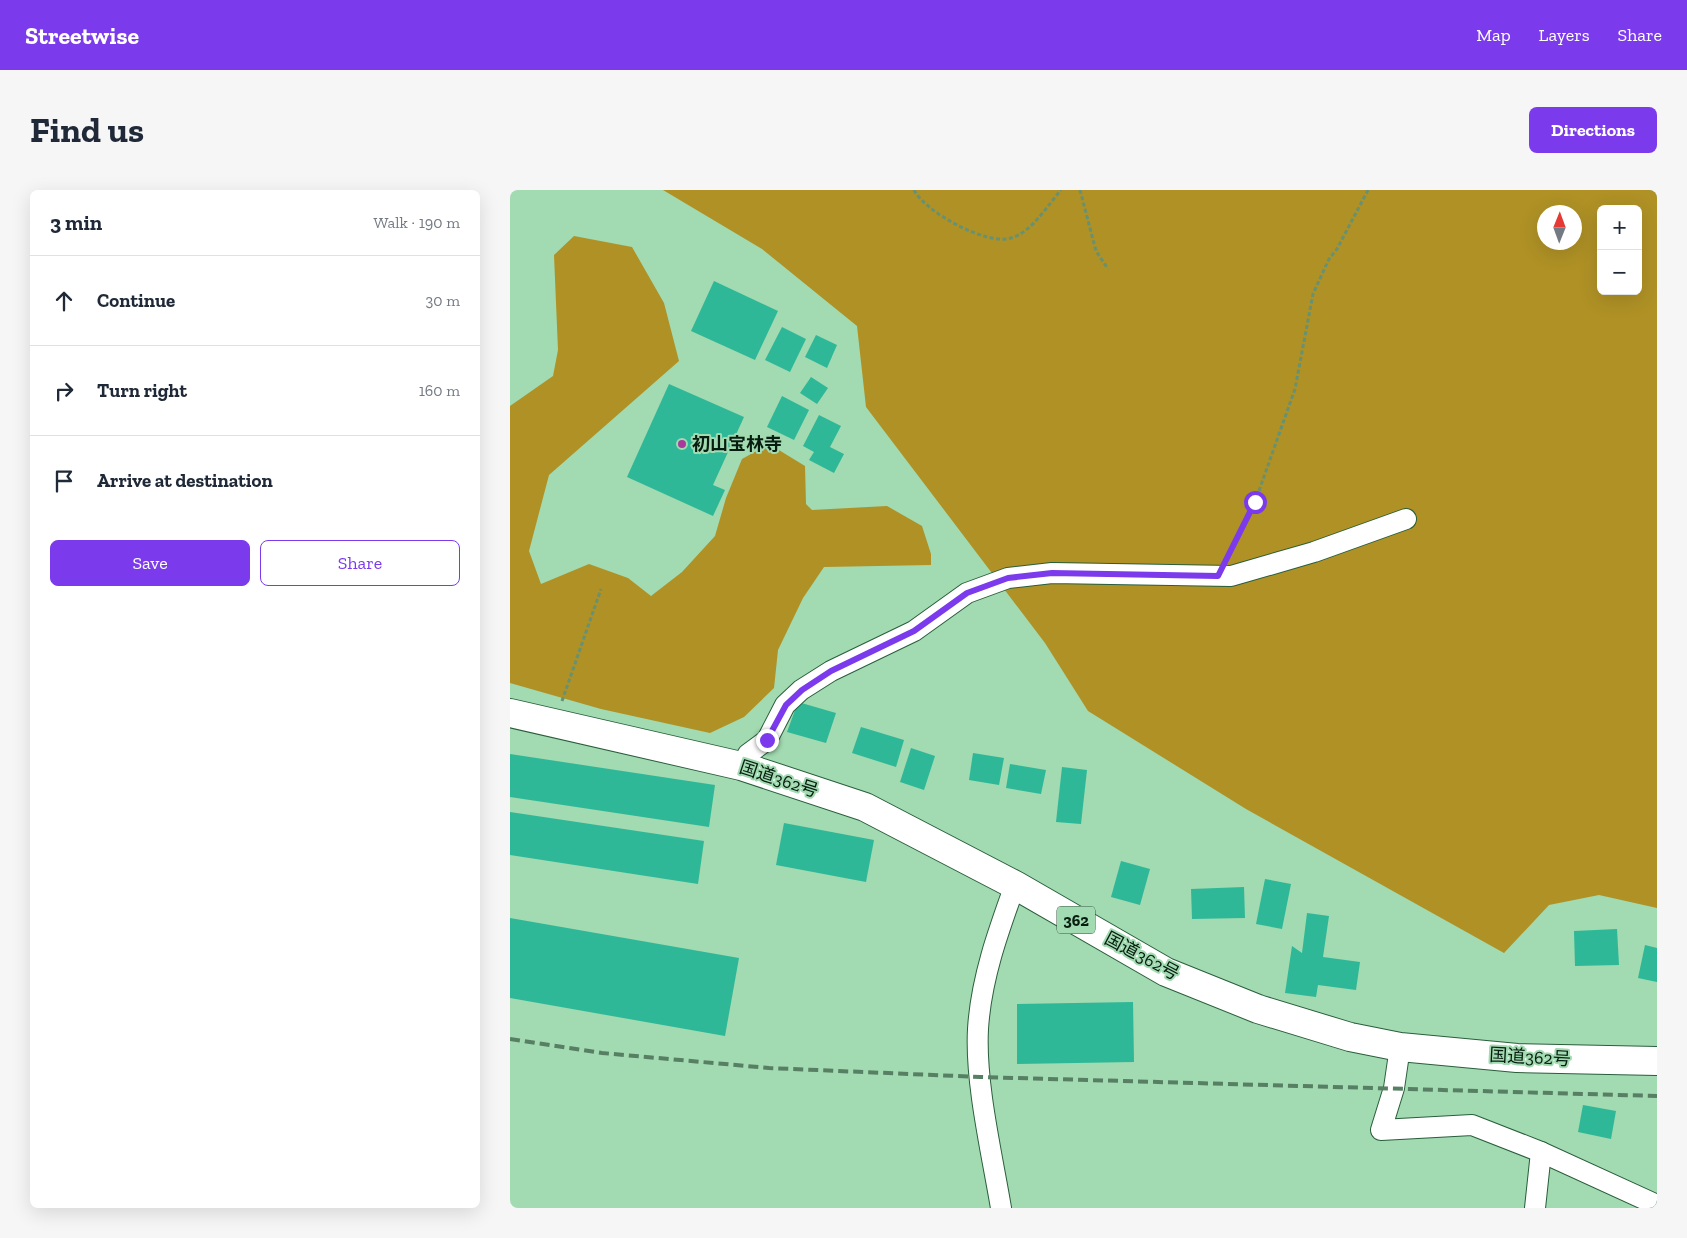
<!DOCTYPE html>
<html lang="en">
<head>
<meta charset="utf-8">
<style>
	:root { --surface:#fff; --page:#f6f6f7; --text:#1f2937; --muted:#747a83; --line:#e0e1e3; --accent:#7c3aed }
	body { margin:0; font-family:"Zilla Slab","Noto Sans JP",serif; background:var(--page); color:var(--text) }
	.controls { position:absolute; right:15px; top:15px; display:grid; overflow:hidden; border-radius:8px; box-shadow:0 5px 20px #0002 }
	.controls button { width:45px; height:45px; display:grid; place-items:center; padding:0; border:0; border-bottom:1px solid var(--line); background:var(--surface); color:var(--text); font:25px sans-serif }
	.compass { position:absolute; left:1027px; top:15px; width:45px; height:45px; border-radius:50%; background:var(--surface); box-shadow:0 5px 20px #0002; rotate:1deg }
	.stop { position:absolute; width:15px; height:15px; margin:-11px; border:4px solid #7c3aed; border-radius:50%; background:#fff }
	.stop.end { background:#7c3aed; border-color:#fff; box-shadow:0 1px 5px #0008 }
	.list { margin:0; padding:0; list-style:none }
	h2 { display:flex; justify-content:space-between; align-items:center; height:65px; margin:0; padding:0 20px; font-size:21px }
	h2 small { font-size:16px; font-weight:400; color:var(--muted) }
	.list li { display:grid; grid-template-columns:32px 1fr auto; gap:15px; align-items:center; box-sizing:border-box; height:90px; padding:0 20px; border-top:1px solid var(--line) }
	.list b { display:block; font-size:19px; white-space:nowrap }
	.list em { font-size:16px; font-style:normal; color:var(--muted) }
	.actions { display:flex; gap:10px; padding:15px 20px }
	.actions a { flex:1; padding:11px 0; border:1px solid var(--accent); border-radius:8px; text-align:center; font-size:18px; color:var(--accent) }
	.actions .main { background:var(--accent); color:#fff }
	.icon { flex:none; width:28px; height:28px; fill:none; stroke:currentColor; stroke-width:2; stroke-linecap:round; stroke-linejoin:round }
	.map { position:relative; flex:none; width:1147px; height:1018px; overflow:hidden; border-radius:8px }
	header { display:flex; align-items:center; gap:30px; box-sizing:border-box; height:70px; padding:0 25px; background:var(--accent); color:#fff }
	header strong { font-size:24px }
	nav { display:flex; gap:28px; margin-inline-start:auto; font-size:18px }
	.intro { display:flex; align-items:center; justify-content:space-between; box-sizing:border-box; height:120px; padding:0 30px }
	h1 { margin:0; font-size:35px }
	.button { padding:12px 22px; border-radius:8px; background:var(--accent); color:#fff; font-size:18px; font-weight:700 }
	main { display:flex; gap:30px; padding:0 30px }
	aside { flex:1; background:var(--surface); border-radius:8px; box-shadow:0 5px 20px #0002 }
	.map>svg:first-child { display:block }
</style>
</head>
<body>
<header>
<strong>Streetwise</strong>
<nav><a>Map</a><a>Layers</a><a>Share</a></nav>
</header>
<div class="intro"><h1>Find us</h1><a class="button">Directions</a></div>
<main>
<aside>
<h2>3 min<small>Walk · 190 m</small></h2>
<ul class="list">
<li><svg class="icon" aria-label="ahead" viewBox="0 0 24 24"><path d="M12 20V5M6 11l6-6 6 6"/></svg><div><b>Continue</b></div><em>30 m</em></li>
<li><svg class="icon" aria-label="right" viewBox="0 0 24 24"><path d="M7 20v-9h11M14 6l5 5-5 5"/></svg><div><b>Turn right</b></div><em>160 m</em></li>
<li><svg class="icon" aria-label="arrive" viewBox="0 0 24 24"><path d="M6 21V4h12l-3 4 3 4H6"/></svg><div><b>Arrive at destination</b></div></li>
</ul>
<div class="actions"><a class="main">Save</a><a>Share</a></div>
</aside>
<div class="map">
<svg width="1147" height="1018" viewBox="0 0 1147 1018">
	<rect width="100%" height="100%" fill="#a2dab1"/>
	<g fill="#af9125" fill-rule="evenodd">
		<path d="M153,0H1147V718L1089,705L1039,715L994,763L736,619L578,521L535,453L356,217L347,136L252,59ZM1091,19H1128V101H1091ZM1034,22H1064V52H1034Z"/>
		<path d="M64,46L122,57L154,113L169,171L39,285L19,361L31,394L79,374L118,388L141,406L172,382L205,346L216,308L232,269L259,254L295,276L296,314L302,320L377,316L412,336L421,364V375L314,377L293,408L268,460L264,498L234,527L200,543L91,519L0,493V216L43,186L48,160L44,65Z"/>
	</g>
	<g fill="#2eb898">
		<path d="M204,91L268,121L245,170L181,141Z"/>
		<path d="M272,137L296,149L280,182L255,170Z"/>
		<path d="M306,145L327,155L317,178L295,167Z"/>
		<path d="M301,187L318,198L307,214L290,203Z"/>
		<path d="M159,194L234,227L203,295L215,300L203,326L117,287Z"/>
		<path d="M272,206L299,220L284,250L257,237Z"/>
		<path d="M309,225L331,236L320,257L334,264L324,283L299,270L304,262L293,256Z"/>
		<path d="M288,512L326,523L316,553L277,542Z"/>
		<path d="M351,537L394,550L386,577L342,563Z"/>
		<path d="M401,558L425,566L414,600L390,592Z"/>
		<path d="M463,563L494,568L489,595L459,590Z"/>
		<path d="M0,564L205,595L199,637L0,607Z"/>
		<path d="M500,574L536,580L531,604L496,598Z"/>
		<path d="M552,577L577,580L571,634L546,632Z"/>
		<path d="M0,622L194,651L188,694L0,665Z"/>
		<path d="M274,633L364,650L356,692L266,675Z"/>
		<path d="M611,671L640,679L630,715L601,707Z"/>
		<path d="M755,689L781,694L772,739L746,734Z"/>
		<path d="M734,697L735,728L682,729L681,699Z"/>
		<path d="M797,723L819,726L813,767L850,772L846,800L808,795L806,807L775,803L782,756L792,763Z"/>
		<path d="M0,728L229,768L215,846L0,808Z"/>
		<path d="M1107,739L1109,775L1065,776L1064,741Z"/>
		<path d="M1135,755L1147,758V792L1128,788Z"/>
		<path d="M623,812L624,872L507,874V814Z"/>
		<path d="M1073,915L1106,921L1101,949L1068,942Z"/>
	</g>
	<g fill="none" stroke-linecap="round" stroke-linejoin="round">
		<defs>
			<g id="minor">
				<path d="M231,576L238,564L257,550L275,515L291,500L321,481L404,441L457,403L498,388L542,383L721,386L804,362L896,329"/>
				<path d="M890,857L884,898L871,940L962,935L1031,962L1147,1015"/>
				<path d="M491,1018C482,964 465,893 468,839C471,789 488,742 505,695"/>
				<path d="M1025,1018L1031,962"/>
			</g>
			<path id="trunk" d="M0,523L231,576L355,617L505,695L656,782L748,819L840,847L890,857L1007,868L1147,871"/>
		</defs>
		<use href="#minor" stroke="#295e3b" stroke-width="22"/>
		<use href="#trunk" stroke="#295e3b" stroke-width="30"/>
		<g stroke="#669172" stroke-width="3" stroke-dasharray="4 2.5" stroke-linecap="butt">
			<path d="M404,0C415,22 477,56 501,48C522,42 537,16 551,0"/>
			<path d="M570,0L586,61L598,79"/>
			<path d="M718,365L745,312L785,199L803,104L819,69L827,59L858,0"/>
			<path d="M52,511L91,399"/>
		</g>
		<use href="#minor" stroke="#fff" stroke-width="20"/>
		<use href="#trunk" stroke="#fff" stroke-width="28"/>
		<path stroke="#577f63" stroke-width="4" stroke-dasharray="10 5" stroke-linecap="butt" d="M0,849L92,863L259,878L470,887L1147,906"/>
	</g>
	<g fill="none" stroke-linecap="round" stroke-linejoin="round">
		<path stroke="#7c3aed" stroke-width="6" d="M257,550L276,515L292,500L321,481L404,441L457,403L498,388L542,383L708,386L745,312"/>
	</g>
	<circle fill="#a73b9b" stroke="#a2dab1" stroke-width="2" cx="172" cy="254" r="5"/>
	<g text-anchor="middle" stroke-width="4" stroke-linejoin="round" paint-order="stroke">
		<rect fill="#a2dab1" stroke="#365640" stroke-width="1" x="547" y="716.5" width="38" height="27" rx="4"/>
		<g font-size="16" font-weight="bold" fill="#071d0f">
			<text x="566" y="736">362</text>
		</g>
		<g font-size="18" font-weight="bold" fill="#071d0f" stroke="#a2dab1" text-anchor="start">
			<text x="182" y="260">初山宝林寺</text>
		</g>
		<g font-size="18" fill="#071d0f" stroke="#a2dab1">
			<text transform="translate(269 589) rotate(18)" y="6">国道362号</text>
			<text transform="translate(632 766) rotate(28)" y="6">国道362号</text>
			<text transform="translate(1020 867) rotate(3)" y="6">国道362号</text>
		</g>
	</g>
</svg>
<div class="controls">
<button>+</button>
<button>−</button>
</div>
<svg class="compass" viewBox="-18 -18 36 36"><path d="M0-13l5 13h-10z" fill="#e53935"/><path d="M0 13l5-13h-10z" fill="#747a83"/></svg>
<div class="stop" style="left:745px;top:312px"></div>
<div class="stop end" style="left:257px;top:550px"></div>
</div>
</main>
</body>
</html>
